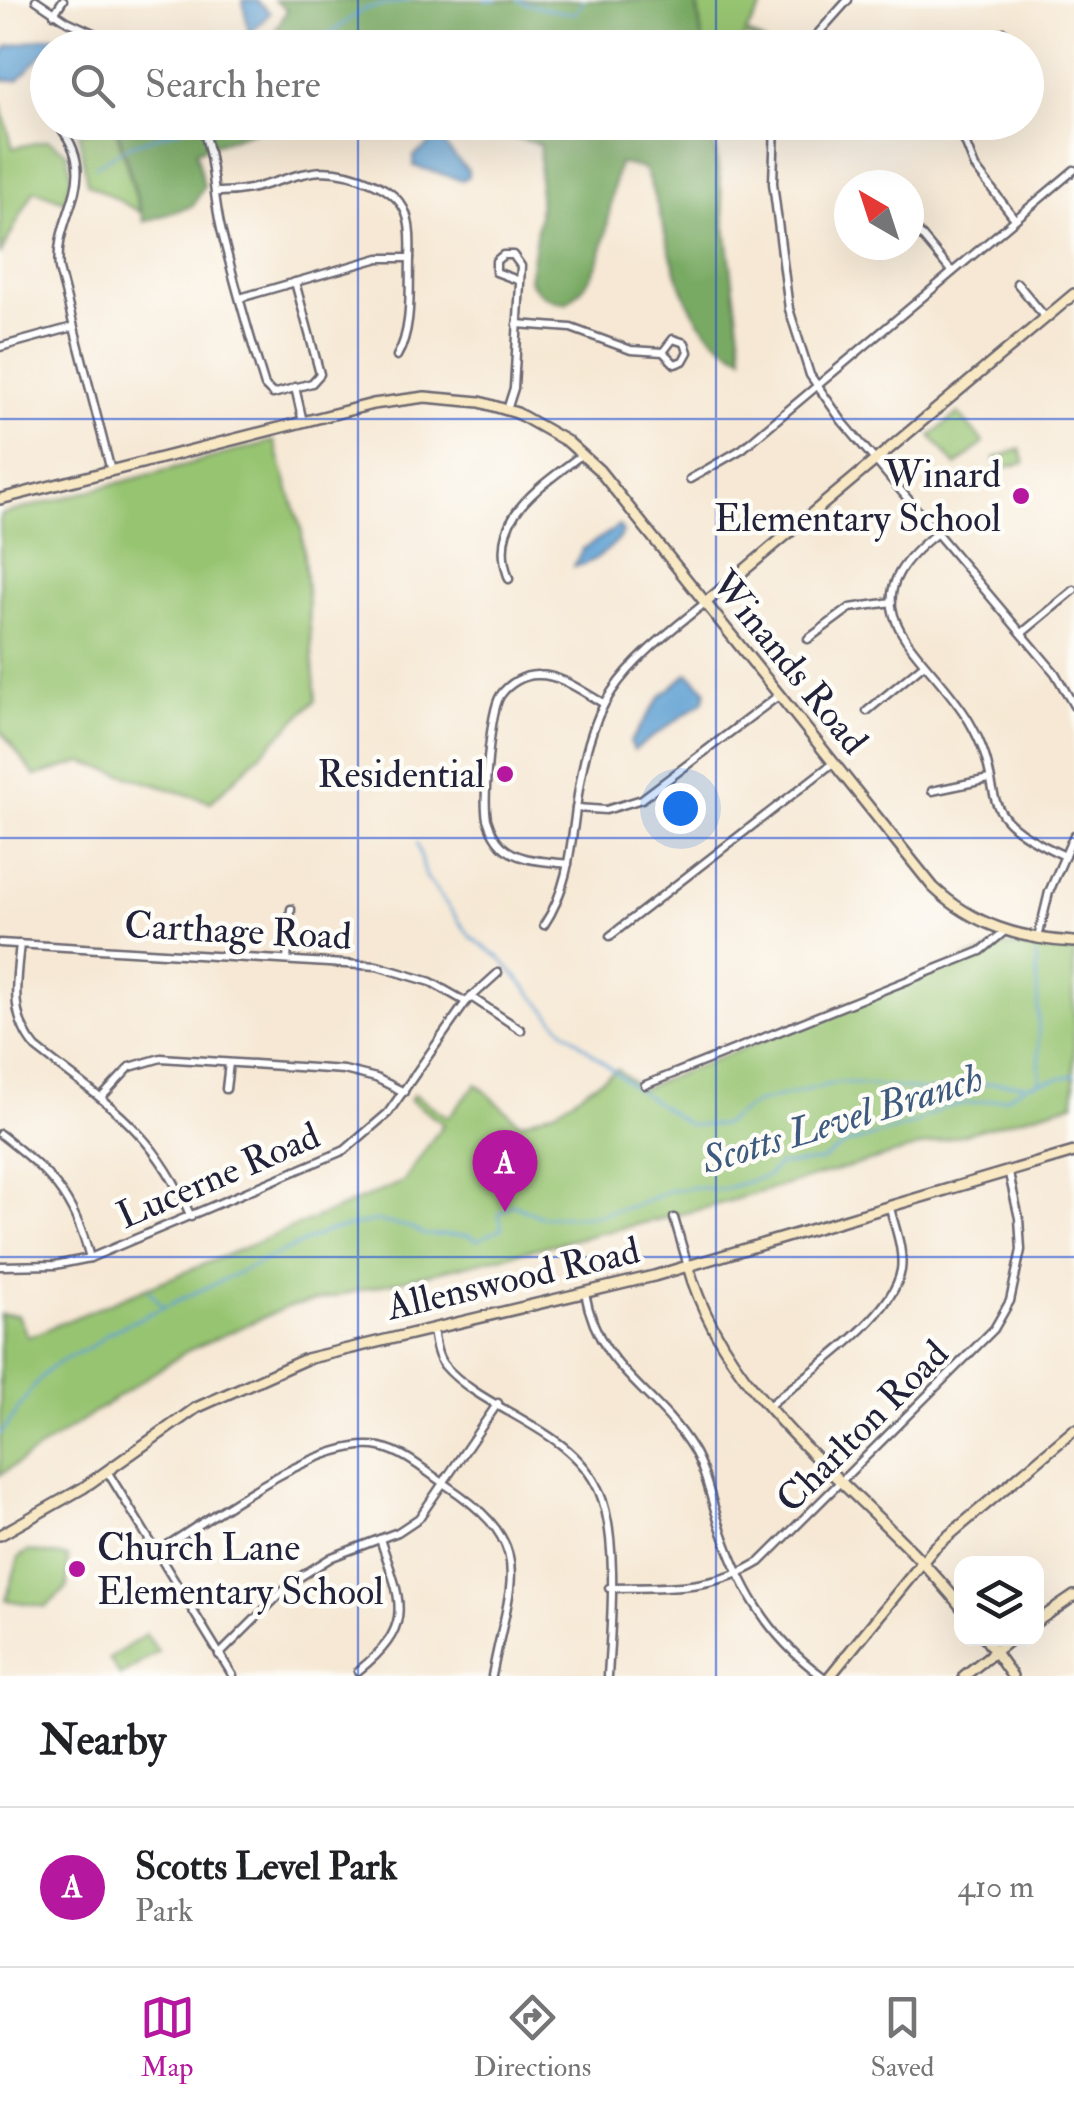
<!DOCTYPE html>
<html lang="en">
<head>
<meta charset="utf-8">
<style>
	:root { --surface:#fff; --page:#f6f6f6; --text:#202124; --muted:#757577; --line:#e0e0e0; --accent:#b5179e }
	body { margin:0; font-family:"IM FELL Double Pica",serif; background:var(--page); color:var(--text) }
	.controls { position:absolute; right:30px; bottom:30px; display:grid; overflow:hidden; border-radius:20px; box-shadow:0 10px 40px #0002 }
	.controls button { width:90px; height:90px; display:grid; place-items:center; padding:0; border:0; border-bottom:2px solid var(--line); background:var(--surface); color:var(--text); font:50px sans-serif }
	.compass { position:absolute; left:834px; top:170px; width:90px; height:90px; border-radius:50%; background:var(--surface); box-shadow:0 10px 40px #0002; rotate:321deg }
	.you { position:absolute; left:680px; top:808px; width:35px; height:35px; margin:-25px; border:8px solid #fff; border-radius:50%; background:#1a73e8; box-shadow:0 0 0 15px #1a73e833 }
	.badge { display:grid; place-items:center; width:65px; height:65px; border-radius:50%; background:var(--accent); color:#fff; font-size:32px; font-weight:700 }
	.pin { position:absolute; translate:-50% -82px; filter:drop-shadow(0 2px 5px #0008) }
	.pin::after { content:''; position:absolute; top:52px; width:35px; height:30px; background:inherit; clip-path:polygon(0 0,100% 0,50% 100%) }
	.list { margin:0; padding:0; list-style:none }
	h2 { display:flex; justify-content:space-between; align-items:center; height:130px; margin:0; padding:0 40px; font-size:42px }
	h2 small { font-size:32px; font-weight:400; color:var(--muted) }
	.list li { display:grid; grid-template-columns:65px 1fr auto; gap:30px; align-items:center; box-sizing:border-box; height:160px; padding:0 40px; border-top:2px solid var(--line) }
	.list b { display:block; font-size:38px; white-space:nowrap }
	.list p { margin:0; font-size:32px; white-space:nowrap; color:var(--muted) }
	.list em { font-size:32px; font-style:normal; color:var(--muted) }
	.icon { flex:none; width:55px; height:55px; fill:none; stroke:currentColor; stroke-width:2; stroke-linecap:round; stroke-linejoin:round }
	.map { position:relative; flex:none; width:1074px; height:1676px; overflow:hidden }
	.search { position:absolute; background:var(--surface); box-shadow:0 10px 40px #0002; left:30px; right:30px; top:30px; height:110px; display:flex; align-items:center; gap:25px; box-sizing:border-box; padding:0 35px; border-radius:55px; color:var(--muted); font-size:38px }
	.sheet { height:290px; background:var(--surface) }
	nav { display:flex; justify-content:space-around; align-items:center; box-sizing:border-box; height:140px; border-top:2px solid var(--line); background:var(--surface); font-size:28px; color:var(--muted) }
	nav a { display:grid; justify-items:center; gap:5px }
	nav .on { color:var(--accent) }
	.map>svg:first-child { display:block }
</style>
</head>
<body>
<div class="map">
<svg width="1074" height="1676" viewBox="0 0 1074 1676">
	<rect width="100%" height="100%" fill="#fdfcf7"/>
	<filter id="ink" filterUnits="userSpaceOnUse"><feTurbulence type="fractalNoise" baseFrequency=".01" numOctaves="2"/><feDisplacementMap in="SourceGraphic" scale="20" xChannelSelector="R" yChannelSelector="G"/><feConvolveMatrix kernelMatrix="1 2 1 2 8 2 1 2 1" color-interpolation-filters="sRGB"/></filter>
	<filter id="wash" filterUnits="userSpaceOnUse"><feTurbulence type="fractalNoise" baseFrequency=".0048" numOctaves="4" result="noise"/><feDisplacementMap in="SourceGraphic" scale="40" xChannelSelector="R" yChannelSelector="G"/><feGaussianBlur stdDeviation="2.25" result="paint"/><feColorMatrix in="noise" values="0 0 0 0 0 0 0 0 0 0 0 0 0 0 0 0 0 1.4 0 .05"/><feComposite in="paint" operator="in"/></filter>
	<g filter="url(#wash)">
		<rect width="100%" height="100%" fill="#f6e8d4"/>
		<g fill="#97c471" stroke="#5c7356" stroke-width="2.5">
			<path d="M697,0H767L746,32L773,47L744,36L738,47L703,46Z"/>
			<path d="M0,101L13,148L48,140L67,153L71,177L65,201L34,190L0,255Z"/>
			<path d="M108,123H114L140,212L87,183L79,134Z"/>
			<path d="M958,413L984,443L956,466L931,436Z"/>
			<path d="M274,441L302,532L316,700L211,802L83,762L35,776L0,730V515Z"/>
			<path d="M1020,449L1025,463L998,469L995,458Z"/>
			<path d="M1000,946L1074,951V1103L698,1210L285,1308L187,1351L0,1475V1314L18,1315L28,1337L403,1182L443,1124L410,1100L414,1094L448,1117L477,1084L520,1123L556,1110L617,1069L641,1089Z"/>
			<path d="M28,1551L68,1557L67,1588L46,1607L6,1600L19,1557Z"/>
			<path d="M146,1634L158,1652L120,1676L109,1659Z"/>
		</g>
		<g fill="#79aa63" stroke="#4e664f" stroke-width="2.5">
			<path d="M274,0H696L703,47H266L287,10Z"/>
			<path d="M116,123H277L196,151L204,186L193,206L144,222Z"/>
			<path d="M453,123H712L743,356C671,328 672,229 644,169L619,163C604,214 614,269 566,303C548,300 539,295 529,280L539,216L540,144Z"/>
		</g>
		<g fill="#60a1d3" stroke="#416287" stroke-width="2.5">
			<path d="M243,0L257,1L270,13L249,35Z"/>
			<path d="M53,36L70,42L48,48L18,80H0V56L8,46Z"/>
			<path d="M438,138L468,171V177L462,180L414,166V156Z"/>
			<path d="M619,526L623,533C613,547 591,566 574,566L583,549Z"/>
			<path d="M688,673L706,690L704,701L634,750L630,742L661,696Z"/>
		</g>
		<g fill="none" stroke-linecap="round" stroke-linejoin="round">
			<g stroke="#60a1d3" stroke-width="2.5">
				<path d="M485,0H496"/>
				<path d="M517,0C527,5 563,13 575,13L584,0"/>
				<path d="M310,48L364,9L410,0"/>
				<path d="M95,166L131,145L184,128"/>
				<path d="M417,843L426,877L471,937L500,958L562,1028L633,1087L689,1125H722L755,1103L839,1082L928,1091L996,1083L1023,1084"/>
				<path d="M1036,955L1040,1082"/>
				<path d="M149,1290L164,1308"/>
				<path d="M0,1434C18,1414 30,1385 51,1368C68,1354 91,1352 106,1334L328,1231L376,1221L409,1227L424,1235H467L478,1240L502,1228L499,1214L513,1204L541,1217L592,1216L637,1205L668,1191L695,1187L720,1190L767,1176L778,1165L820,1161L846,1144L911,1125L945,1107L1005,1098L1027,1085L1074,1075"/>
			</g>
		</g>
	</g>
	<g filter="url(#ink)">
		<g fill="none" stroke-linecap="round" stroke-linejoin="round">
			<defs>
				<g id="street">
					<path d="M36,0L67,21L126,48"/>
					<path d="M54,14L63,0"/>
					<path d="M165,48L179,41L192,48"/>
					<path d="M805,48L848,0"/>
					<path d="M973,48L1004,32"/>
					<path d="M200,122C215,158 212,192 221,229C234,282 249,334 265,386L273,394L312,383L320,374L295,282"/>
					<path d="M775,122L773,183L789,309L810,375L842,421L1055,673L1074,706"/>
					<path d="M957,122L975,167L1015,219"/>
					<path d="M61,128C102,183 53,213 59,269L111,471"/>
					<path d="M216,192C281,194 304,151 373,183C409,199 412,221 410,258C409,289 413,329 397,356"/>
					<path d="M909,221L952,272"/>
					<path d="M1017,283L1045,317"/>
					<path d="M240,298L379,258H410"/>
					<path d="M517,324L571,328L631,350L663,352L675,364L683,361L688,352L685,343L673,339L663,352"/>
					<path d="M0,347L73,327"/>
					<path d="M295,387L303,422"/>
					<path d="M507,410L514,388L521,266L513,255H503L496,261V272L520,281"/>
					<path d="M690,479L742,449L1074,170"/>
					<path d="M937,533C837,610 927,650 969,721C1013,796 963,810 1065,856"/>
					<path d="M509,579C486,517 540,488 581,455"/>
					<path d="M1022,633L1074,590"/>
					<path d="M808,639L850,608L892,602"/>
					<path d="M867,711L923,665"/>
					<path d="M932,791L989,779"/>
					<path d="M576,808L606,810L642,799L778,696"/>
					<path d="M568,864C546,861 519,862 502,846C495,839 490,829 487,819C483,799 490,713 500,696C508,684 524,674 539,675C562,675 584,693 603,703"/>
					<path d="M544,925C566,892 570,855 575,816C590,697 614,675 705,603"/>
					<path d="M610,936L833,763"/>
					<path d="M1038,938L1049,892L1074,835"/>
					<path d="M0,943L377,966L431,982L466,1002"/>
					<path d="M20,944C16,982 9,1017 36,1048C108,1105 154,1130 191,1217"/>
					<path d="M287,960L291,909"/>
					<path d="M471,997L521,1030"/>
					<path d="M645,1085L981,951L1005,931"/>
					<path d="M226,1089L229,1063"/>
					<path d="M101,1098L130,1067L161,1058L344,1070L376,1078L404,1092"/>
					<path d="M0,1134C50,1173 73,1194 90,1258"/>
					<path d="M674,1218L688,1266"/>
					<path d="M0,1266L55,1265L90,1258L345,1150L388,1113L466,1002L498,973"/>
					<path d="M585,1293C599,1371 654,1387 692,1448C705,1469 710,1496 718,1520C739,1585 766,1635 822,1676"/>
					<path d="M433,1329C435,1341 436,1355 444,1365C484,1412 571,1427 599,1491C619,1536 611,1626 608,1676"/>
					<path d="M770,1405C806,1374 893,1318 901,1270C904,1250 895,1228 890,1208"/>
					<path d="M107,1471L233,1676"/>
					<path d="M156,1552C209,1521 319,1435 380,1447C405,1452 425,1471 446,1485C539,1547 510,1579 492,1676"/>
					<path d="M609,1588C662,1587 713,1591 760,1562L994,1329L1010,1301L1021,1250L1019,1218L1009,1174"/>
					<path d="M219,1655L292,1582L332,1557L398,1532L419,1518L498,1403"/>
					<path d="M358,1671C416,1625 401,1601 380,1539"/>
				</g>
				<g id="secondary">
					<path d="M0,499L373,404L425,397L480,402L517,413L568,442L599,470L933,887C973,925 1020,939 1074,942"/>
					<path d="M705,603L1074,294"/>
					<path d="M688,1266C728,1410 874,1495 962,1608"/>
					<path d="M0,1535L83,1488L196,1408L306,1359L654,1276L1074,1152"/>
					<path d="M1036,1622L1074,1596"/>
					<path d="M985,1638L1012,1676"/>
					<path d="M830,1676L934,1548L1074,1430"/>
					<path d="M964,1676L1012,1638"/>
				</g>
			</defs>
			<use href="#street" stroke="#6c6771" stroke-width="11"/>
			<use href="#secondary" stroke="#6c6771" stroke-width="14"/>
			<use href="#street" stroke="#fff" stroke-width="6"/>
			<use href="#secondary" stroke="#f8e8c3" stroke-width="9"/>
		</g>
	</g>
	<path fill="none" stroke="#1d4ed8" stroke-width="2.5" stroke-opacity="0.55" d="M358,0V48M716,0V48M358,122V1676M716,122V1676M0,419H1074M0,838H1074M0,1257H1074"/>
	<g fill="#b5179e" stroke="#fdfcf7" stroke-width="4">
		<circle cx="1021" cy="496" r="10"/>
		<circle cx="505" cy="774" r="10"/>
		<circle cx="77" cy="1569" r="10"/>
	</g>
	<g text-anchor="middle" stroke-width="9" stroke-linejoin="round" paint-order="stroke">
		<g font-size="38" fill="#22223b" stroke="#fdfcf7" text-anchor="end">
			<text x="1001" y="487">Winard<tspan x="1001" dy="44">Elementary School</tspan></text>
			<text x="485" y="787">Residential</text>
			<text x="97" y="1560" text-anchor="start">Church Lane<tspan x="97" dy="44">Elementary School</tspan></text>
		</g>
		<g font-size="38" fill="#22223b" stroke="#fdfcf7">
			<text transform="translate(790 662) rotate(51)" y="13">Winands Road</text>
			<text transform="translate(238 930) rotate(3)" y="13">Carthage Road</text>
			<text transform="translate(218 1175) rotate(-23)" y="13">Lucerne Road</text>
			<text transform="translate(513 1278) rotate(-13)" y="13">Allenswood Road</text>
			<text transform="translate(862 1426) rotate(-45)" y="13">Charlton Road</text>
		</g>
		<g font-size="40" font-style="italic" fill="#3e5b7f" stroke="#fdfcf7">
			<text transform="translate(842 1118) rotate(-17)" y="14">Scotts Level Branch</text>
		</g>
	</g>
</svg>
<div class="controls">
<button><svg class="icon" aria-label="layers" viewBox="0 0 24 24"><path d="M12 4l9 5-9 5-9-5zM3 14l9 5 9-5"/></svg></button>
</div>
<svg class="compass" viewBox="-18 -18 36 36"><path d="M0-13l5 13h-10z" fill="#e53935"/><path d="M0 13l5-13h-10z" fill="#757577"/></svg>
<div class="you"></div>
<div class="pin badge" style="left:505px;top:1212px">A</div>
<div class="search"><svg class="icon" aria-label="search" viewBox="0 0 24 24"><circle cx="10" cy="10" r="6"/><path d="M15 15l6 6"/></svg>Search here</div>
</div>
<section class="sheet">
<h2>Nearby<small></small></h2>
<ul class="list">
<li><span class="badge">A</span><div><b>Scotts Level Park</b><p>Park</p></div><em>410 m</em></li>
</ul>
</section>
<nav>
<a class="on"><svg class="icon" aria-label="map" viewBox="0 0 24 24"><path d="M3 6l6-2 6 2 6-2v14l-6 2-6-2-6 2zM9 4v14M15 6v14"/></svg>Map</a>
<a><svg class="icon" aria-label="directions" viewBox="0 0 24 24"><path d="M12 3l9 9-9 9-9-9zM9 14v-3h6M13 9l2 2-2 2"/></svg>Directions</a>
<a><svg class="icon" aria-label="saved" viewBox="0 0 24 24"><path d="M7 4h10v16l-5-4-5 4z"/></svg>Saved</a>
</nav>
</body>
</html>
